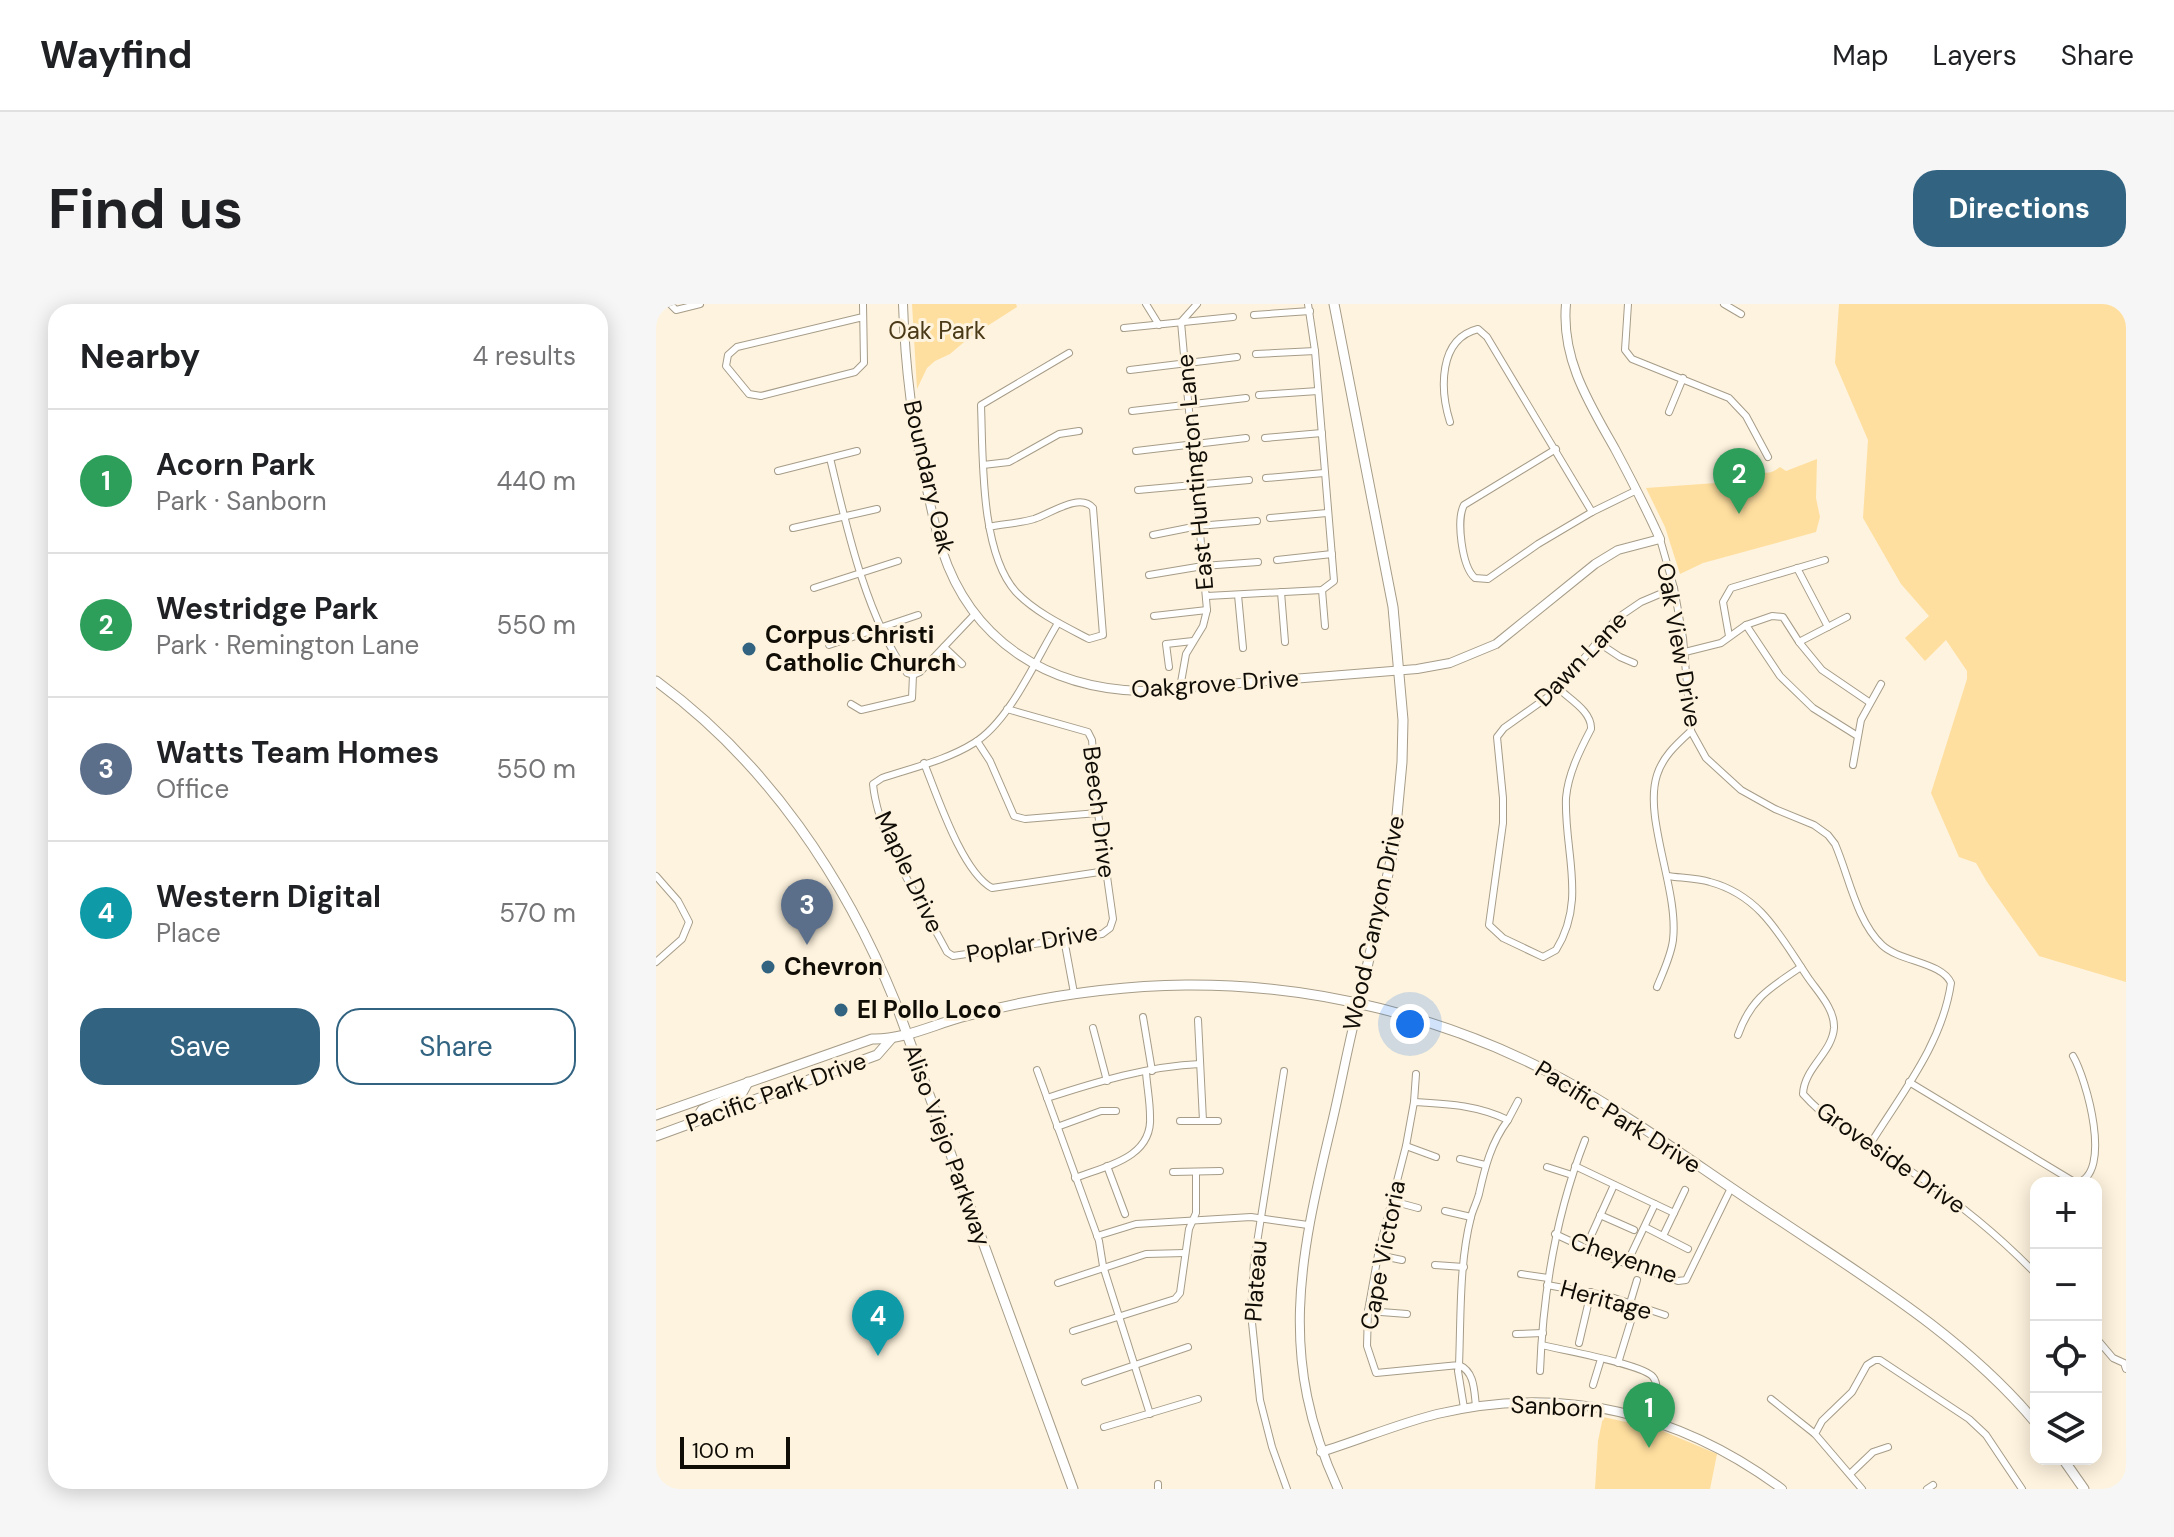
<!DOCTYPE html>
<html lang="en">
<head>
<meta charset="utf-8">
<style>
	:root { --surface:#fff; --page:#f6f6f6; --text:#202124; --muted:#757577; --line:#e0e0e0; --accent:#326482 }
	body { margin:0; font-family:"DM Sans",sans-serif; background:var(--page); color:var(--text) }
	.controls { position:absolute; right:24px; bottom:24px; display:grid; overflow:hidden; border-radius:16px; box-shadow:0 4px 20px #0003 }
	.controls button { width:72px; height:72px; display:grid; place-items:center; padding:0; border:0; border-bottom:2px solid var(--line); background:var(--surface); color:var(--text); font:40px sans-serif }
	.scale { position:absolute; left:24px; bottom:20px; width:110px; box-sizing:border-box; padding-left:8px; border:4px solid #100c06; border-top:0; font-size:22px; line-height:28px; white-space:nowrap; color:#100c06; -webkit-text-stroke:6px #fef3de; paint-order:stroke }
	.you { position:absolute; left:754px; top:720px; width:28px; height:28px; margin:-20px; border:6px solid #fff; border-radius:50%; background:#1a73e8; box-shadow:0 0 0 12px #1a73e833 }
	.badge { display:grid; place-items:center; width:52px; height:52px; border-radius:50%; background:var(--accent); color:#fff; font-size:26px; font-weight:700 }
	.pin { position:absolute; translate:-50% -66px; filter:drop-shadow(0 2px 4px #0008) }
	.pin::after { content:''; position:absolute; top:42px; width:28px; height:24px; background:inherit; clip-path:polygon(0 0,100% 0,50% 100%) }
	.list { margin:0; padding:0; list-style:none }
	h2 { display:flex; justify-content:space-between; align-items:center; height:104px; margin:0; padding:0 32px; font-size:34px }
	h2 small { font-size:26px; font-weight:400; color:var(--muted) }
	.list li { display:grid; grid-template-columns:52px 1fr auto; gap:24px; align-items:center; box-sizing:border-box; height:144px; padding:0 32px; border-top:2px solid var(--line) }
	.list b { display:block; font-size:30px; white-space:nowrap }
	.list p { margin:0; font-size:26px; white-space:nowrap; color:var(--muted) }
	.list em { font-size:26px; font-style:normal; color:var(--muted) }
	.actions { display:flex; gap:16px; padding:24px 32px }
	.actions a { flex:1; padding:18px 0; border:2px solid var(--accent); border-radius:24px; text-align:center; font-size:28px; color:var(--accent) }
	.actions .main { background:var(--accent); color:#fff }
	.icon { flex:none; width:44px; height:44px; fill:none; stroke:currentColor; stroke-width:2; stroke-linecap:round; stroke-linejoin:round }
	.map { position:relative; flex:none; width:1470px; height:1185px; overflow:hidden; border-radius:24px }
	header { display:flex; align-items:center; gap:48px; box-sizing:border-box; height:112px; padding:0 40px; background:var(--surface); border-bottom:2px solid var(--line) }
	header strong { font-size:38px }
	nav { display:flex; gap:44px; margin-inline-start:auto; font-size:28px }
	.intro { display:flex; align-items:center; justify-content:space-between; box-sizing:border-box; height:192px; padding:0 48px }
	h1 { margin:0; font-size:56px }
	.button { padding:20px 36px; border-radius:24px; background:var(--accent); color:#fff; font-size:28px; font-weight:700 }
	main { display:flex; gap:48px; padding:0 48px }
	aside { flex:1; background:var(--surface); border-radius:24px; box-shadow:0 4px 20px #0003 }
	.map>svg:first-child { display:block }
</style>
</head>
<body>
<header>
<strong>Wayfind</strong>
<nav><a>Map</a><a>Layers</a><a>Share</a></nav>
</header>
<div class="intro"><h1>Find us</h1><a class="button">Directions</a></div>
<main>
<aside>
<h2>Nearby<small>4 results</small></h2>
<ul class="list">
<li><span class="badge" style="background:#2e9e5b">1</span><div><b>Acorn Park</b><p>Park · Sanborn</p></div><em>440 m</em></li>
<li><span class="badge" style="background:#2e9e5b">2</span><div><b>Westridge Park</b><p>Park · Remington Lane</p></div><em>550 m</em></li>
<li><span class="badge" style="background:#5c6f8a">3</span><div><b>Watts Team Homes</b><p>Office</p></div><em>550 m</em></li>
<li><span class="badge" style="background:#0f9aa8">4</span><div><b>Western Digital</b><p>Place</p></div><em>570 m</em></li>
</ul>
<div class="actions"><a class="main">Save</a><a>Share</a></div>
</aside>
<div class="map">
<svg width="1470" height="1185" viewBox="0 0 1470 1185">
	<rect width="100%" height="100%" fill="#fef3de"/>
	<g fill="#ffdf9f">
		<path d="M256,0H360L361,3L314,33L294,50L279,57L271,64L261,85Z"/>
		<path d="M1183,0H1470V678L1383,652L1331,578L1320,559L1303,553L1275,489L1311,375V367L1290,336L1269,357L1249,334L1273,312L1245,280L1207,214L1212,136L1179,59Z"/>
		<path d="M1161,155L1160,194L1164,213L1160,228L1047,259L1024,270L1009,223L990,184L1074,178L1103,167C1110,171 1118,168 1124,163L1130,167Z"/>
		<path d="M947,1113L1002,1125L1061,1150L1054,1185H939L942,1137Z"/>
	</g>
	<g fill="none" stroke-linecap="round" stroke-linejoin="round">
		<defs>
			<g id="minor">
				<path d="M14,0L20,6L44,0"/>
				<path d="M207,0L208,59L199,68L105,92L93,90L70,62L72,51L81,43L207,13"/>
				<path d="M490,0L503,21"/>
				<path d="M972,0L969,46L976,55L1073,94L1090,112L1112,153"/>
				<path d="M1068,0L1085,10"/>
				<path d="M598,11L654,7"/>
				<path d="M468,24L577,13"/>
				<path d="M600,50L659,47"/>
				<path d="M474,66L581,53"/>
				<path d="M603,91L662,87"/>
				<path d="M476,107L590,94"/>
				<path d="M1013,108L1027,74"/>
				<path d="M794,118C784,86 782,35 822,25L831,33L936,208"/>
				<path d="M609,134L666,129"/>
				<path d="M900,145L808,201C800,216 806,263 819,274L832,275L882,240L936,208L981,186"/>
				<path d="M480,147L590,134"/>
				<path d="M174,154C190,221 210,313 251,369L257,371L264,368L319,310"/>
				<path d="M327,161L353,158L403,130L423,127"/>
				<path d="M122,167L201,147"/>
				<path d="M610,174L668,169"/>
				<path d="M482,186L593,176"/>
				<path d="M614,214L671,209"/>
				<path d="M333,223C348,220 364,219 378,215C394,210 424,188 437,204L447,331L433,335C408,322 379,308 360,288C324,248 327,152 325,101L413,49"/>
				<path d="M137,224L221,205"/>
				<path d="M497,231L542,222L601,217"/>
				<path d="M1004,235L1018,284L1027,334L1035,427L1050,454L1085,486L1119,505L1158,521L1172,531L1179,540C1193,572 1200,616 1226,641C1244,658 1286,658 1295,679C1286,741 1245,790 1213,842"/>
				<path d="M621,256L676,250"/>
				<path d="M1141,264L1172,323"/>
				<path d="M493,271L547,262L602,258"/>
				<path d="M158,284L242,257"/>
				<path d="M666,286L669,322"/>
				<path d="M625,288L629,338"/>
				<path d="M582,291L587,344"/>
				<path d="M551,292L666,286L678,277L659,47L652,0"/>
				<path d="M498,312L551,306"/>
				<path d="M1090,321L1124,372L1157,404L1200,431"/>
				<path d="M1073,332L1067,298L1075,284L1169,256"/>
				<path d="M940,337L964,353L978,359"/>
				<path d="M1143,338L1191,313"/>
				<path d="M173,341L262,311"/>
				<path d="M288,343L306,360"/>
				<path d="M1029,348L1065,339L1090,321L1116,312L1127,313L1143,338L1166,366L1213,398"/>
				<path d="M513,363L510,340L537,337"/>
				<path d="M524,384L530,350L547,322L551,306L525,18L541,0"/>
				<path d="M903,385C915,396 936,408 935,425C924,446 912,470 910,494C908,548 931,596 900,646L887,653L847,634L833,621L847,519V494L841,433L848,424L903,385L960,315L985,298L1018,284"/>
				<path d="M195,400L205,406L256,394L257,371"/>
				<path d="M351,405L432,428L436,436L442,509L457,615L454,624L446,630L297,652L291,648C266,600 222,534 217,480L226,474C256,464 291,456 318,439C354,417 380,355 402,319"/>
				<path d="M321,437L334,457L358,512L369,515L442,509"/>
				<path d="M268,459C281,491 306,568 336,584L450,567"/>
				<path d="M1197,461L1205,416L1225,380"/>
				<path d="M0,572L22,597L33,618L26,635L0,658"/>
				<path d="M1011,572C1025,574 1041,574 1054,578C1106,592 1125,634 1153,675C1163,689 1179,706 1178,724C1176,749 1148,764 1147,790C1178,825 1223,846 1262,872C1307,902 1342,931 1380,970"/>
				<path d="M408,635L418,689"/>
				<path d="M1001,683C1007,668 1015,652 1017,636C1023,586 987,514 1001,471C1007,452 1021,440 1035,427"/>
				<path d="M487,713L496,767"/>
				<path d="M542,716L547,817"/>
				<path d="M437,724L451,777"/>
				<path d="M1082,731C1095,694 1114,684 1145,663"/>
				<path d="M381,766L443,937L447,962L494,1110"/>
				<path d="M628,767L598,958L595,1009L604,1096L616,1143L631,1185"/>
				<path d="M1253,778L1420,879C1458,871 1430,774 1417,752"/>
				<path d="M391,794C440,778 493,762 544,760"/>
				<path d="M758,798L760,770"/>
				<path d="M852,816L862,797"/>
				<path d="M524,817H562"/>
				<path d="M401,823L445,807H460"/>
				<path d="M750,842L780,853"/>
				<path d="M804,855L829,861"/>
				<path d="M451,862L469,910"/>
				<path d="M919,862L1018,909L1029,886"/>
				<path d="M891,863L916,871"/>
				<path d="M517,868L564,867"/>
				<path d="M419,874C450,862 497,854 494,812C494,797 491,783 490,768"/>
				<path d="M736,897L762,904"/>
				<path d="M789,907L815,913"/>
				<path d="M944,911L978,926"/>
				<path d="M989,923L1032,945"/>
				<path d="M899,930L942,950L1022,977L1030,976L1075,884"/>
				<path d="M441,932L480,920L562,915L595,913L652,921"/>
				<path d="M1007,932L1018,909"/>
				<path d="M934,934L958,881"/>
				<path d="M722,951L746,956"/>
				<path d="M971,959L999,900"/>
				<path d="M779,961L808,963"/>
				<path d="M865,970L892,974"/>
				<path d="M402,979L490,950L529,949"/>
				<path d="M891,981L952,992L1009,1011"/>
				<path d="M712,1007L751,1010"/>
				<path d="M417,1027L519,995L524,989L533,925L540,909V868"/>
				<path d="M860,1030L887,1029"/>
				<path d="M1440,1034L1457,1054L1468,1059L1470,1065"/>
				<path d="M923,1039L935,988"/>
				<path d="M886,1041C905,1046 987,1060 997,1073C1005,1082 998,1105 997,1117"/>
				<path d="M962,1059L978,1007L975,996L981,976"/>
				<path d="M884,1067C887,988 900,910 929,836"/>
				<path d="M429,1078L532,1043"/>
				<path d="M937,1081L945,1055"/>
				<path d="M1115,1095L1159,1130"/>
				<path d="M808,1104L802,1067L803,1061C805,1013 803,960 815,913C817,905 821,898 823,890C829,863 835,839 852,816C821,801 792,800 758,798L750,842L722,951L712,1007L711,1042L720,1069L803,1061C819,1068 818,1087 820,1102"/>
				<path d="M448,1123L542,1095"/>
				<path d="M1194,1170L1217,1148L1232,1143"/>
				<path d="M502,1180V1185"/>
				<path d="M1206,1185L1159,1130L1166,1117L1196,1088L1211,1061L1219,1056H1224L1313,1115L1330,1131L1366,1185"/>
				<path d="M1271,1185L1277,1181"/>
			</g>
			<g id="tertiary">
				<path d="M247,0C249,62 256,121 270,181C275,202 279,225 286,246C316,338 392,384 485,387L761,365L794,359L840,340L939,260L962,246L1004,235C990,204 975,175 959,145C933,99 905,55 910,0"/>
				<path d="M665,1148C704,1136 741,1120 781,1110C906,1080 1024,1109 1126,1185"/>
				<path d="M682,1185C622,1055 643,956 675,823C685,782 692,740 703,699"/>
			</g>
			<g id="secondary">
				<path d="M678,0L737,303L747,416L746,458L738,543L703,699"/>
				<path d="M0,377C111,458 189,574 240,700L417,1185"/>
				<path d="M0,811L216,735C249,736 278,720 310,712C382,693 455,682 530,681C660,680 791,713 906,775C982,816 1052,870 1125,917C1215,977 1310,1035 1380,1119"/>
				<path d="M38,818L46,806L86,789L92,778"/>
				<path d="M0,832L221,751L235,735"/>
				<path d="M1407,1155L1428,1185"/>
			</g>
		</defs>
		<use href="#minor" stroke="#a69c88" stroke-width="8"/>
		<use href="#tertiary" stroke="#a69c88" stroke-width="10"/>
		<use href="#secondary" stroke="#a69c88" stroke-width="11"/>
		<use href="#minor" stroke="#fff" stroke-width="6"/>
		<use href="#tertiary" stroke="#fff" stroke-width="8"/>
		<use href="#secondary" stroke="#fff" stroke-width="9"/>
	</g>
	<g fill="#326482" stroke="#fef3de" stroke-width="3">
		<circle cx="93" cy="345" r="8"/>
		<circle cx="112" cy="663" r="8"/>
		<circle cx="185" cy="706" r="8"/>
	</g>
	<g text-anchor="middle" stroke-width="6" stroke-linejoin="round" paint-order="stroke">
		<g font-size="24" fill="#4b3a17" stroke="#fef3de">
			<text x="281" y="35">Oak Park</text>
		</g>
		<g font-size="24" fill="#100c06" stroke="#fef3de">
			<text transform="translate(539 168) rotate(-95)" y="8">East Huntington Lane</text>
			<text transform="translate(273 173) rotate(77)" y="8">Boundary Oak</text>
			<text transform="translate(1023 341) rotate(80)" y="8">Oak View Drive</text>
			<text transform="translate(925 355) rotate(-46)" y="8">Dawn Lane</text>
			<text transform="translate(559 380) rotate(-4)" y="8">Oakgrove Drive</text>
			<text transform="translate(443 508) rotate(83)" y="8">Beech Drive</text>
			<text transform="translate(253 568) rotate(65)" y="8">Maple Drive</text>
			<text transform="translate(718 619) rotate(-78)" y="8">Wood Canyon Drive</text>
			<text transform="translate(376 639) rotate(-10)" y="8">Poplar Drive</text>
			<text transform="translate(120 788) rotate(-20)" y="8">Pacific Park Drive</text>
			<text transform="translate(962 813) rotate(32)" y="8">Pacific Park Drive</text>
			<text transform="translate(291 841) rotate(70)" y="8">Aliso Viejo Parkway</text>
			<text transform="translate(1235 854) rotate(35)" y="8">Groveside Drive</text>
			<text transform="translate(727 951) rotate(-79)" y="8">Cape Victoria</text>
			<text transform="translate(968 954) rotate(19)" y="8">Cheyenne</text>
			<text transform="translate(600 977) rotate(-86)" y="8">Plateau</text>
			<text transform="translate(950 996) rotate(15)" y="8">Heritage</text>
			<text transform="translate(901 1103) rotate(3)" y="8">Sanborn</text>
		</g>
		<g font-size="24" font-weight="bold" fill="#100c06" stroke="#fef3de" text-anchor="start">
			<text x="109" y="339">Corpus Christi<tspan x="109" dy="28">Catholic Church</tspan></text>
			<text x="128" y="671">Chevron</text>
			<text x="201" y="714">El Pollo Loco</text>
		</g>
	</g>
</svg>
<div class="controls">
<button>+</button>
<button>−</button>
<button><svg class="icon" aria-label="locate" viewBox="0 0 24 24"><circle cx="12" cy="12" r="6"/><path d="M12 2v4M12 18v4M2 12h4M18 12h4"/></svg></button>
<button><svg class="icon" aria-label="layers" viewBox="0 0 24 24"><path d="M12 4l9 5-9 5-9-5zM3 14l9 5 9-5"/></svg></button>
</div>
<div class="scale">100 m</div>
<div class="you"></div>
<div class="pin badge" style="left:993px;top:1144px;background:#2e9e5b">1</div>
<div class="pin badge" style="left:1083px;top:210px;background:#2e9e5b">2</div>
<div class="pin badge" style="left:151px;top:641px;background:#5c6f8a">3</div>
<div class="pin badge" style="left:222px;top:1052px;background:#0f9aa8">4</div>
</div>
</main>
</body>
</html>
